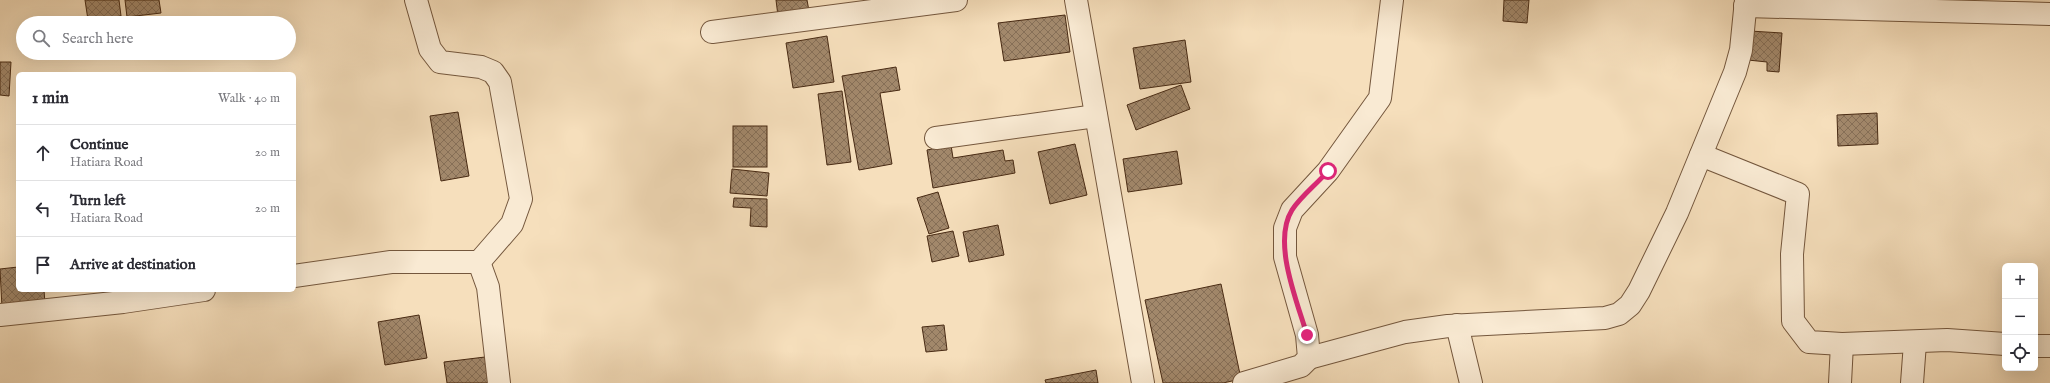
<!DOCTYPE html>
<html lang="en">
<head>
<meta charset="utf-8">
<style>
	:root { --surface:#fff; --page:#f2f2f3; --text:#2b2b33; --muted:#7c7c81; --line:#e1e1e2 }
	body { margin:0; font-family:"IM FELL English",serif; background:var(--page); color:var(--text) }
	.controls { position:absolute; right:12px; bottom:12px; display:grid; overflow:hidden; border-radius:6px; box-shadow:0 4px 16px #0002 }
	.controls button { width:36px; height:36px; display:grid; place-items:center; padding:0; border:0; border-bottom:1px solid var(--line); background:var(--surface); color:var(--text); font:20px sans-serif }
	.stop { position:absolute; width:12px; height:12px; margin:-9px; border:3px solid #db2777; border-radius:50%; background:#fff }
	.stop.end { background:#db2777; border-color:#fff; box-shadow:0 1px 4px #0008 }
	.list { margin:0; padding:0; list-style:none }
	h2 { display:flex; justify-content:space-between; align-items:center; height:52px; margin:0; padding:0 16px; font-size:17px }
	h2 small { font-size:13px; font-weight:400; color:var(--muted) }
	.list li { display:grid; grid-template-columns:26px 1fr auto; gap:12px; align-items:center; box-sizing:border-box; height:56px; padding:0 16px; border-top:1px solid var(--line) }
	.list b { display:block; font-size:15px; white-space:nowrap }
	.list p { margin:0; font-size:13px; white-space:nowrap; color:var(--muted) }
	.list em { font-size:13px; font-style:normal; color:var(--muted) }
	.icon { flex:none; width:22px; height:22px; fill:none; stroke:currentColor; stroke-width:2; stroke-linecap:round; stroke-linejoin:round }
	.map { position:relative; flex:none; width:2050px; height:383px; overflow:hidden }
	.search { position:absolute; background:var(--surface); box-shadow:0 4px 16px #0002; left:16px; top:16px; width:280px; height:44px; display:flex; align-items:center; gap:10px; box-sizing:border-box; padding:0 14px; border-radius:22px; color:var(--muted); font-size:15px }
	.panel { position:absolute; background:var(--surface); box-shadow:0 4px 16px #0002; left:16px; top:72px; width:280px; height:220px; border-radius:6px }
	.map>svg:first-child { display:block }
</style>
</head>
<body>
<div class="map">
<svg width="2050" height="383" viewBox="0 0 2050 383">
	<defs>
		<pattern id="building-cross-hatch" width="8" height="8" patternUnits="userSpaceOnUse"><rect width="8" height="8" fill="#a2886b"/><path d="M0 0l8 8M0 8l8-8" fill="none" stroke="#866f57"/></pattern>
	</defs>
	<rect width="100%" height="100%" fill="#f6dfbc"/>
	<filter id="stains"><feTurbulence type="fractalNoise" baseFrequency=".005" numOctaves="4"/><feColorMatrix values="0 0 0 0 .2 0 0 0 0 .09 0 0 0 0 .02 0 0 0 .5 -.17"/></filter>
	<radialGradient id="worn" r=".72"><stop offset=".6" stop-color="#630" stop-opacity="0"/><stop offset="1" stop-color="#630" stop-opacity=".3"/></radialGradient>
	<g fill="url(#building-cross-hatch)" stroke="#482a13">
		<path d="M85,0H119L121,16L88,20Z"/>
		<path d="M125,0H159L161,13L127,17Z"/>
		<path d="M776,0H807L809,11L778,16Z"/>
		<path d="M1504,0H1529L1527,23L1503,21Z"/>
		<path d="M1065,15L1070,52L1004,61L998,23Z"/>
		<path d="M1750,31L1782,33L1779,72L1767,71V62L1748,60Z"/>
		<path d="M827,36L834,82L793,88L786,43Z"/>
		<path d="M1185,40L1191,82L1140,89L1133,48Z"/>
		<path d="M0,62H11L9,96L0,95Z"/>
		<path d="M896,67L900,90L880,93L892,164L859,170L842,76Z"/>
		<path d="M1181,85L1190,109L1136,130L1127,105Z"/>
		<path d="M842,91L851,162L827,165L818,94Z"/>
		<path d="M458,112L469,176L441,181L430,116Z"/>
		<path d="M1877,113L1878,144L1838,146L1837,115Z"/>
		<rect x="733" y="126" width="34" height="41"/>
		<path d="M1075,144L1087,195L1050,204L1038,152Z"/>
		<path d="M951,145L953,158L1003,150L1005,161L1013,160L1015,173L933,188L927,150Z"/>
		<path d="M1177,151L1182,184L1128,192L1123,159Z"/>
		<path d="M732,169L769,173L767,196L730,193Z"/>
		<path d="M938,192L949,228L929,234L917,198Z"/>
		<path d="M734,198L767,199V227L750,226L751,208L733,207Z"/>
		<path d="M998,225L1004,255L969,262L963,232Z"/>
		<path d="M953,231L959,256L932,262L927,236Z"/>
		<path d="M18,267V290H44L45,304L2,308L0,269Z"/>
		<path d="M1221,284L1241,379L1223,383H1163L1145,300Z"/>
		<path d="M419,315L427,358L385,365L378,322Z"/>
		<path d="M944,325L947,350L926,352L922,327Z"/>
		<path d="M485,357L489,383H447L444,362Z"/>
		<path d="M1096,370L1098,383H1046L1045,380Z"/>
	</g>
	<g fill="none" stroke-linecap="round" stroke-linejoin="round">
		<defs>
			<g id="minor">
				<path d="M1076,0L1143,383"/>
				<path d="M1745,6L2050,14"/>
				<path d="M712,32L956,0"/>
				<path d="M936,138L1096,116"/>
				<path d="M1701,155L1798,194L1792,254L1793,321L1809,342L1842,344L1947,340L2005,344"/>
				<path d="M479,262L488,287L499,383"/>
				<path d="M294,276L391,262H479L512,224L521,199L500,82L493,72L481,67L440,62L430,49L416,0"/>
				<path d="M0,315L123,302L204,290"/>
				<path d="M1457,325L1471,383"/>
				<path d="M2035,346H2050"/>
				<path d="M1309,358L1405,332L1448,326L1605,318L1619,314L1630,305L1639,291L1677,213L1735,72L1741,50L1746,0"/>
				<path d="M1244,383L1301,366L1309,358L1307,335L1285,257V228L1292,210L1328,171L1380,98L1392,0"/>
				<path d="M1840,383L1842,344"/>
				<path d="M1912,383L1915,343"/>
			</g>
		</defs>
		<use href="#minor" stroke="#74573d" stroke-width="24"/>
		<use href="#minor" stroke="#f9ead3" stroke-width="22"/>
	</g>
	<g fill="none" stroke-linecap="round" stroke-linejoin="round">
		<path stroke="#db2777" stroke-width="5" d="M1307,335C1297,301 1272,242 1292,210C1301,196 1317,184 1328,171"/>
	</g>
	<rect width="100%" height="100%" filter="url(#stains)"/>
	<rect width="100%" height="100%" fill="url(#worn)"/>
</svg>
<div class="controls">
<button>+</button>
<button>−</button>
<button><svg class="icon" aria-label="locate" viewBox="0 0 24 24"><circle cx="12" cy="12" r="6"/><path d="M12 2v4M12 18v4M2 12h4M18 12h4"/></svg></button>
</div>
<div class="stop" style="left:1328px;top:171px"></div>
<div class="stop end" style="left:1307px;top:335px"></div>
<div class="search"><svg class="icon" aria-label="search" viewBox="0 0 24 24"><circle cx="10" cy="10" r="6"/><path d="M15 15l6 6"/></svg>Search here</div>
<section class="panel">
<h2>1 min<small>Walk · 40 m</small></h2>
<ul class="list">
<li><svg class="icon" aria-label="ahead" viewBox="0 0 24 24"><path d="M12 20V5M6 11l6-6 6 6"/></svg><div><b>Continue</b><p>Hatiara Road</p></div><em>20 m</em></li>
<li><svg class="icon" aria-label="left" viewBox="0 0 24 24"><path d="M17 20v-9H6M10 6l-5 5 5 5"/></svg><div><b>Turn left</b><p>Hatiara Road</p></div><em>20 m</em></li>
<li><svg class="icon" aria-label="arrive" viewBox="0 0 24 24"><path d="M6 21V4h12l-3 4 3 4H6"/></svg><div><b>Arrive at destination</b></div></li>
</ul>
</section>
</div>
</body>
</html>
